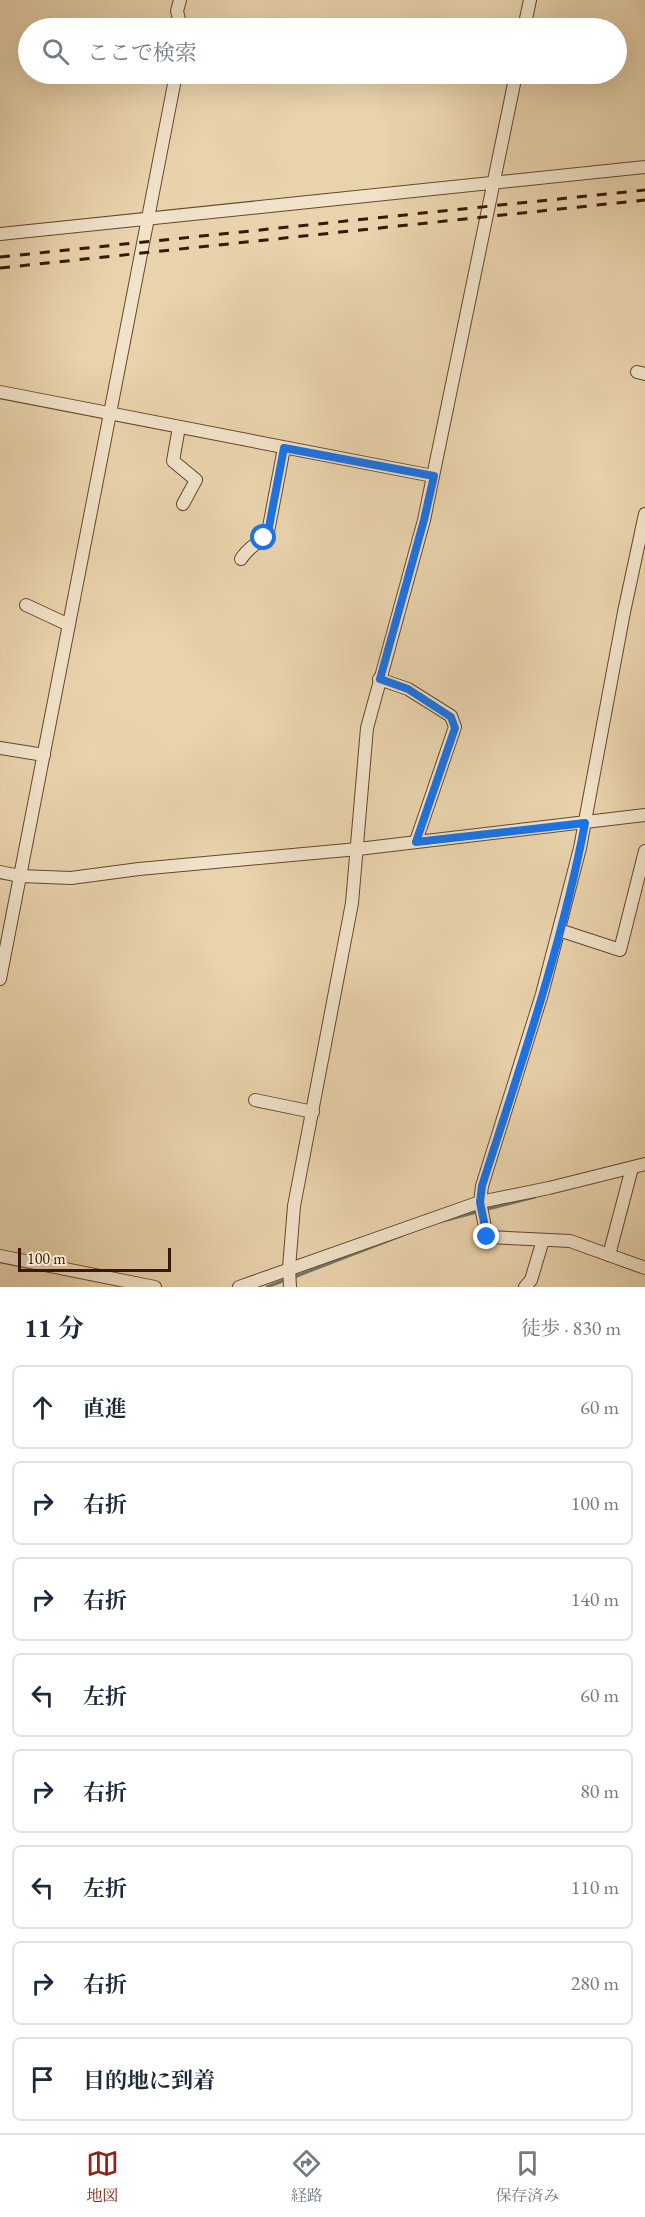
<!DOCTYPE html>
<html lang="ja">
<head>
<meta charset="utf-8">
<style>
	:root { --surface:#fff; --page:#f2f2f3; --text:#1f2937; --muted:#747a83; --line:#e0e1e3; --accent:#8f2418 }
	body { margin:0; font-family:"EB Garamond","Noto Serif JP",serif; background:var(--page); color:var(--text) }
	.scale { position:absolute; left:18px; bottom:15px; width:153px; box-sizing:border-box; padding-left:6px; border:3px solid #381804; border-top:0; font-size:16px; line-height:21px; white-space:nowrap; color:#381804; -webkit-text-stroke:4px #f1e2c9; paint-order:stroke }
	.stop { position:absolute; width:18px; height:18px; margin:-14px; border:4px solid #1a73e8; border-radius:50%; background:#fff }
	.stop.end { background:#1a73e8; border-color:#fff; box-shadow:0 2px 6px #0008 }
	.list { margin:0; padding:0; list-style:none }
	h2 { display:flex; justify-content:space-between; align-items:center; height:78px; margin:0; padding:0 24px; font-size:26px }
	h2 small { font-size:20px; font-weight:400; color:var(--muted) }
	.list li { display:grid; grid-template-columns:39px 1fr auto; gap:18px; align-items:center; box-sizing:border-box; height:84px; margin:0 12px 12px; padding:0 12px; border:2px solid var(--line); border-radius:9px }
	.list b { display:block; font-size:22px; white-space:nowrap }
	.list em { font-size:20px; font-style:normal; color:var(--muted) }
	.icon { flex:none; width:33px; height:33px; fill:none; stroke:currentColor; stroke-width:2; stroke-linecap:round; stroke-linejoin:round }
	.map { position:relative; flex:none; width:645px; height:1287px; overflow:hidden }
	.search { position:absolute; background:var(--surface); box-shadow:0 6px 24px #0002; left:18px; right:18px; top:18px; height:66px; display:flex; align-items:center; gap:15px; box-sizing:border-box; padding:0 21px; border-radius:33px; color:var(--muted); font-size:22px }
	.sheet { height:846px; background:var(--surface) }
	nav { display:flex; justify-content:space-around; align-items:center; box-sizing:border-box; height:84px; border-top:2px solid var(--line); background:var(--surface); font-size:16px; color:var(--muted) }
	nav a { display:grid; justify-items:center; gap:3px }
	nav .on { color:var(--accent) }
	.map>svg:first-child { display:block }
</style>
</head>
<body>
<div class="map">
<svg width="645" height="1287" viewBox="0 0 645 1287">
	<rect width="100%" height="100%" fill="#e9d3ac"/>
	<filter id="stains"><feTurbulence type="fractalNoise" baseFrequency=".00333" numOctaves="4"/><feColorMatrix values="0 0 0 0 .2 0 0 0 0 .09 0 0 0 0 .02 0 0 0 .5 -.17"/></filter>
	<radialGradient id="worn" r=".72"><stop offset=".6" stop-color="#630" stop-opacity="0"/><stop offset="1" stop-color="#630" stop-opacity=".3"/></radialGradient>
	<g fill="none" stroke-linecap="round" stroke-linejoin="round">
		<g stroke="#72776b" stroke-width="3">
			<path d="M484,1210L535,1197"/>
			<path d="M443,1221L477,1212"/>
			<path d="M294,1277L403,1235"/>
			<path d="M267,1287L285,1280"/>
		</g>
		<defs>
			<g id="minor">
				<path d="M180,0L177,11L181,28"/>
				<path d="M524,28L530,0"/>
				<path d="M0,234L645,167"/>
				<path d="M637,372L645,374"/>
				<path d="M0,392L433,476"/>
				<path d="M179,427L173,461L196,480L183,504"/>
				<path d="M645,514L624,612L580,848L542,994L482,1186L480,1202L487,1237L570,1241L645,1268"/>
				<path d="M241,559C249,546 260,543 268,532L284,448"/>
				<path d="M26,605L69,625"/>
				<path d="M379,679L408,689L451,716L455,727L416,841"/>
				<path d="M0,748L44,755"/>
				<path d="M0,872L20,876L71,878L139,869L358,849L645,815"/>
				<path d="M559,930L620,950L645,851"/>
				<path d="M0,979L176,74"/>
				<path d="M255,1100L313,1112"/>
				<path d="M609,1255L632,1168"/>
				<path d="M0,1256L155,1287"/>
				<path d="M239,1287L480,1202L549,1188L645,1164"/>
				<path d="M290,1287L289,1268L294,1206L352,903L367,728L424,520L516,74"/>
				<path d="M525,1287L531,1280L543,1240"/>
			</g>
		</defs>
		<use href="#minor" stroke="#64472e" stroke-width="14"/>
		<use href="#minor" stroke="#f1e2c9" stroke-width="12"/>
		<g stroke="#381804" stroke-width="3" stroke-dasharray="10 10" stroke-linecap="butt">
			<path d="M0,257L645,190"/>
			<path d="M0,268L645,200"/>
		</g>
	</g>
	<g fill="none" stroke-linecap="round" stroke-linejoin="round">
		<path stroke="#1a73e8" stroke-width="8" d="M264,538L268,532L284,448L434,476L424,520L380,679L408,689L451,717L455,728L416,842L585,823C562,946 520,1067 482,1186L480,1202L487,1237"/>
	</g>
	<rect width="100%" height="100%" filter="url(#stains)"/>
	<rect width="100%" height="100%" fill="url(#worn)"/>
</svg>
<div class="scale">100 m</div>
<div class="stop" style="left:264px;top:538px"></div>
<div class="stop end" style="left:487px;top:1237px"></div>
<div class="search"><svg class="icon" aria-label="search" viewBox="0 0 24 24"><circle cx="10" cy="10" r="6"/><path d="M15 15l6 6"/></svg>ここで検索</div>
</div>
<section class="sheet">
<h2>11 分<small>徒歩 · 830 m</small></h2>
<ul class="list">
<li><svg class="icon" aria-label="ahead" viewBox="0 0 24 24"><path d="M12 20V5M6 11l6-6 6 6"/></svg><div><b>直進</b></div><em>60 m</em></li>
<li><svg class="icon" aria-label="right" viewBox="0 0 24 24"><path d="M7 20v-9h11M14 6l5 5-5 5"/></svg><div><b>右折</b></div><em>100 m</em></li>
<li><svg class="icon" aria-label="right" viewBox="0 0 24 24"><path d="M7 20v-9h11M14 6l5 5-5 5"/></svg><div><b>右折</b></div><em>140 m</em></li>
<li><svg class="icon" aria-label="left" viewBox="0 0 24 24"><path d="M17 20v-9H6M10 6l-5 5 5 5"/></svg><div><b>左折</b></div><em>60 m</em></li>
<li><svg class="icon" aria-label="right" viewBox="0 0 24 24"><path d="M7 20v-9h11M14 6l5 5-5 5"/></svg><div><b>右折</b></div><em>80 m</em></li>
<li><svg class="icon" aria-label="left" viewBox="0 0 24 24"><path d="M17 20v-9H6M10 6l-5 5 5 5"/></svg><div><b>左折</b></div><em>110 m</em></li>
<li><svg class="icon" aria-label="right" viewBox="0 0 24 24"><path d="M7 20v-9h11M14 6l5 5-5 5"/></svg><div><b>右折</b></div><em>280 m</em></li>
<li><svg class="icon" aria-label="arrive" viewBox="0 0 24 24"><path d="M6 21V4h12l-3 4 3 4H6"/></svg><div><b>目的地に到着</b></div></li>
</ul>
</section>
<nav>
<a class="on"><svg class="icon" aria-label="map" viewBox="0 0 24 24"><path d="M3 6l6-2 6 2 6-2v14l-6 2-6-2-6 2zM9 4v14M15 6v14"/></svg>地図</a>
<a><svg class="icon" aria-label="directions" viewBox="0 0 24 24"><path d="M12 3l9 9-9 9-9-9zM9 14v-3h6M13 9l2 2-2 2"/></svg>経路</a>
<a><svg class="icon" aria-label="saved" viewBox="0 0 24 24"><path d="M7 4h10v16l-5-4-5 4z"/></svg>保存済み</a>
</nav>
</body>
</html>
